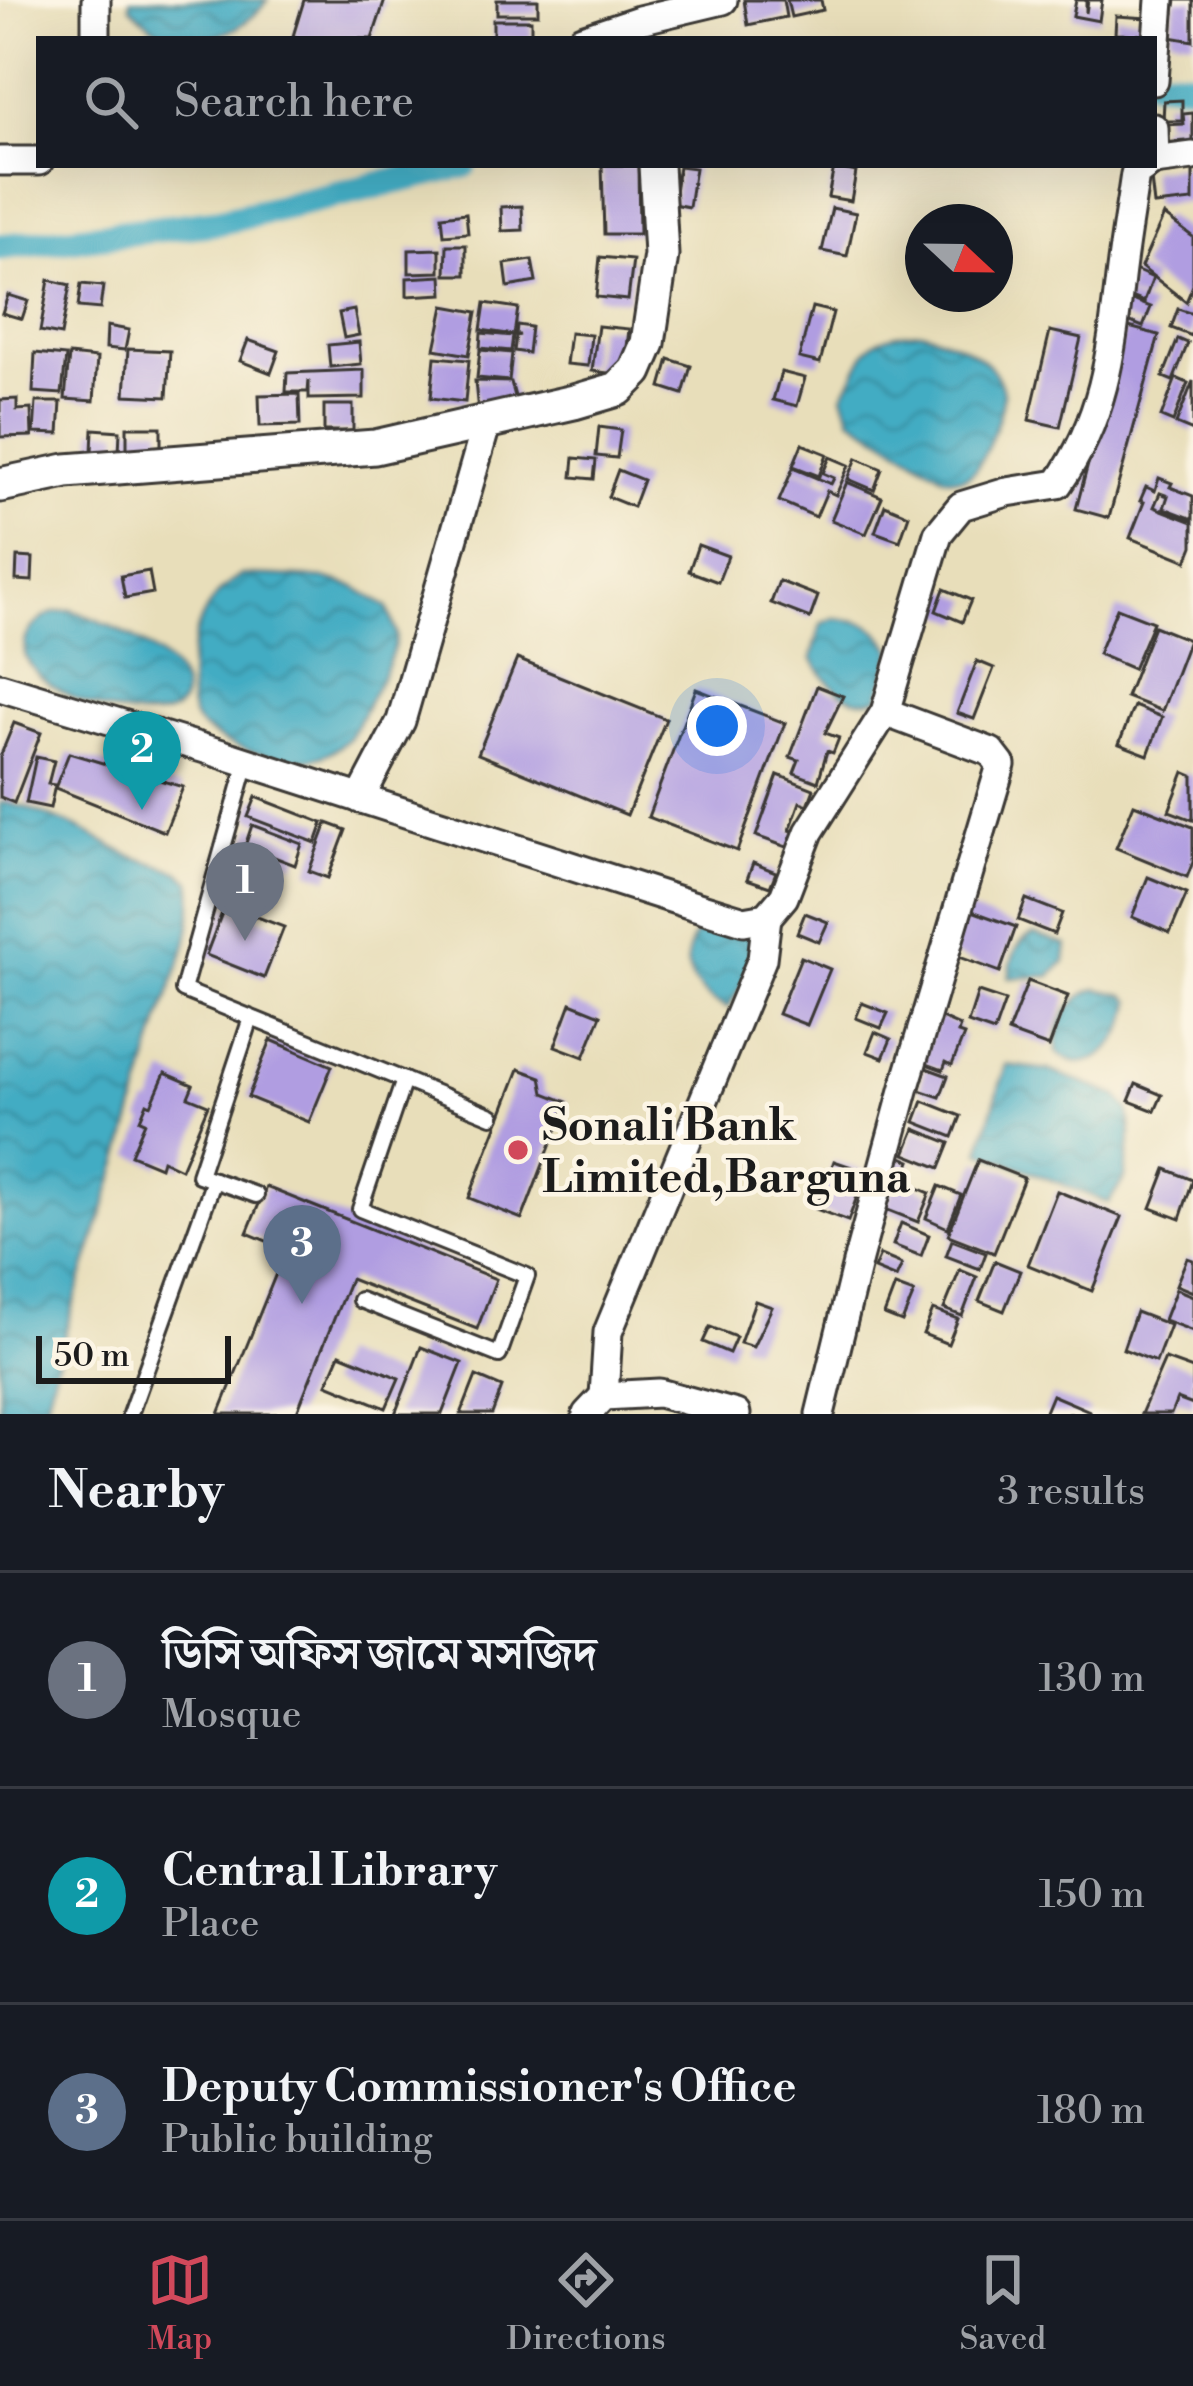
<!DOCTYPE html>
<html lang="en">
<head>
<meta charset="utf-8">
<style>
	:root { --surface:#171b24; --page:#242831; --text:#f1f3f6; --muted:#9ea1a6; --line:#363941; --accent:#d1495b }
	body { margin:0; font-family:"Libre Bodoni","Noto Serif Bengali",serif; background:var(--page); color:var(--text) }
	.compass { position:absolute; left:905px; top:204px; width:108px; height:108px; border-radius:50%; background:var(--surface); box-shadow:0 12px 48px #0002; rotate:112deg }
	.scale { position:absolute; left:36px; bottom:30px; width:195px; box-sizing:border-box; padding-left:12px; border:6px solid #1c1c1c; border-top:0; font-size:33px; line-height:42px; white-space:nowrap; color:#1c1c1c; -webkit-text-stroke:9px #fcf5e5; paint-order:stroke }
	.you { position:absolute; left:717px; top:726px; width:42px; height:42px; margin:-30px; border:9px solid #fff; border-radius:50%; background:#1a73e8; box-shadow:0 0 0 18px #1a73e833 }
	.badge { display:grid; place-items:center; width:78px; height:78px; border-radius:50%; background:var(--accent); color:#fff; font-size:39px; font-weight:700 }
	.pin { position:absolute; translate:-50% -99px; filter:drop-shadow(0 3px 6px #0008) }
	.pin::after { content:''; position:absolute; top:63px; width:42px; height:36px; background:inherit; clip-path:polygon(0 0,100% 0,50% 100%) }
	.list { margin:0; padding:0; list-style:none }
	h2 { display:flex; justify-content:space-between; align-items:center; height:156px; margin:0; padding:0 48px; font-size:51px }
	h2 small { font-size:39px; font-weight:400; color:var(--muted) }
	.list li { display:grid; grid-template-columns:78px 1fr auto; gap:36px; align-items:center; box-sizing:border-box; height:216px; padding:0 48px; border-top:3px solid var(--line) }
	.list b { display:block; font-size:45px; white-space:nowrap }
	.list p { margin:0; font-size:39px; white-space:nowrap; color:var(--muted) }
	.list em { font-size:39px; font-style:normal; color:var(--muted) }
	.icon { flex:none; width:66px; height:66px; fill:none; stroke:currentColor; stroke-width:2; stroke-linecap:round; stroke-linejoin:round }
	.map { position:relative; flex:none; width:1193px; height:1414px; overflow:hidden }
	.search { position:absolute; background:var(--surface); box-shadow:0 12px 48px #0002; left:36px; right:36px; top:36px; height:132px; display:flex; align-items:center; gap:30px; box-sizing:border-box; padding:0 42px; border-radius:0px; color:var(--muted); font-size:45px }
	.sheet { height:804px; background:var(--surface) }
	nav { display:flex; justify-content:space-around; align-items:center; box-sizing:border-box; height:168px; border-top:3px solid var(--line); background:var(--surface); font-size:33px; color:var(--muted) }
	nav a { display:grid; justify-items:center; gap:6px }
	nav .on { color:var(--accent) }
	.map>svg:first-child { display:block }
</style>
</head>
<body>
<div class="map">
<svg width="1193" height="1414" viewBox="0 0 1193 1414">
	<defs>
		<pattern id="water-waves" width="16" height="10" patternUnits="userSpaceOnUse" patternTransform="scale(3)"><rect width="16" height="10" fill="#43acc3"/><path d="M0 5q4-4 8 0t8 0" fill="none" stroke="#378b9e"/></pattern>
	</defs>
	<rect width="100%" height="100%" fill="#fcf5e5"/>
	<filter id="ink" filterUnits="userSpaceOnUse"><feTurbulence type="fractalNoise" baseFrequency=".00833" numOctaves="2"/><feDisplacementMap in="SourceGraphic" scale="24" xChannelSelector="R" yChannelSelector="G"/><feConvolveMatrix kernelMatrix="1 2 1 2 8 2 1 2 1" color-interpolation-filters="sRGB"/></filter>
	<filter id="wash" filterUnits="userSpaceOnUse"><feTurbulence type="fractalNoise" baseFrequency=".004" numOctaves="4" result="noise"/><feDisplacementMap in="SourceGraphic" scale="48" xChannelSelector="R" yChannelSelector="G"/><feGaussianBlur stdDeviation="2.7" result="paint"/><feColorMatrix in="noise" values="0 0 0 0 0 0 0 0 0 0 0 0 0 0 0 0 0 1.4 0 .05"/><feComposite in="paint" operator="in"/></filter>
	<g filter="url(#wash)">
		<rect width="100%" height="100%" fill="#e8deba"/>
		<g fill="url(#water-waves)" stroke="#306470" stroke-width="3">
			<path d="M130,0H268C241,35 193,53 153,27C145,22 138,13 130,7Z"/>
			<path d="M921,331C950,340 997,356 1003,392C1005,407 984,462 972,473C964,480 954,478 945,477L851,418L843,395C871,347 861,336 921,331Z"/>
			<path d="M243,575L323,578L355,587L387,607C390,615 394,624 396,633C398,650 377,685 369,701C360,717 356,735 340,746C333,751 323,756 315,758C285,764 212,746 195,720C190,712 190,704 190,694C186,649 200,597 243,575Z"/>
			<path d="M71,610C105,622 142,639 168,663C180,674 193,699 174,711C159,720 135,716 119,713C88,708 0,673 31,629C45,615 51,612 71,610Z"/>
			<path d="M835,618C865,621 876,624 893,650L879,697C851,710 825,682 812,658L821,624Z"/>
			<path d="M0,802L25,807L76,827L131,856L179,871L192,882C196,937 175,973 159,1024C145,1071 133,1119 118,1166C92,1249 63,1329 44,1414H0Z"/>
			<path d="M727,925L748,927L765,944L728,1008C703,998 681,975 689,948C692,938 697,930 707,926C714,924 721,926 727,925Z"/>
			<path d="M1034,934L1067,945L1065,961L1051,976L1009,978C1011,960 1015,941 1034,934Z"/>
			<path d="M1097,989L1125,995L1132,1002C1127,1037 1095,1082 1057,1053C1055,1026 1070,996 1097,989Z"/>
			<path d="M1006,1065L1048,1070L1118,1096L1129,1110L1131,1135L1125,1178L1108,1203L980,1151Z"/>
		</g>
		<g fill="none" stroke-linecap="round" stroke-linejoin="round">
			<g stroke="#43acc3" stroke-width="27">
				<path d="M1154,80L1193,83"/>
				<path d="M0,247L218,222L464,165"/>
			</g>
		</g>
		<g id="blocks">
			<g fill="#b09de1">
				<path d="M304,0H385L372,39H302L293,36Z"/>
				<rect x="497" y="0" width="41" height="14"/>
				<path d="M744,0H783L786,17L748,25Z"/>
				<path d="M787,0H821L823,10L791,17Z"/>
				<path d="M1076,0H1086V13L1088,0H1102L1099,21L1073,16Z"/>
				<path d="M1176,0H1193V41L1170,37Z"/>
				<path d="M1116,16L1147,18L1146,35L1115,34Z"/>
				<rect x="493" y="20" width="38" height="19"/>
				<path d="M1182,100V121H1163L1164,101Z"/>
				<path d="M1193,113V149L1186,150L1185,141L1162,143L1160,125L1184,124L1183,114Z"/>
				<path d="M602,165H638L639,234H604Z"/>
				<path d="M1193,165V201L1154,205L1150,170Z"/>
				<path d="M679,166L695,168L689,207L673,204Z"/>
				<path d="M834,167L856,172L851,201L828,197Z"/>
				<path d="M522,206L523,230L502,231L501,207Z"/>
				<path d="M832,208L856,213L847,256L822,251Z"/>
				<path d="M466,213L468,233L444,235L442,216Z"/>
				<path d="M1164,215L1193,237V285L1186,302L1141,267Z"/>
				<path d="M447,245H466V275H446Z"/>
				<path d="M440,249V272L409,273V250Z"/>
				<path d="M600,257L633,260L628,300L596,297Z"/>
				<path d="M532,260L536,282L508,287L505,264Z"/>
				<path d="M1135,270L1153,278L1144,302L1126,295Z"/>
				<path d="M442,276L443,294L407,296V278Z"/>
				<path d="M49,280L70,285L61,335L40,331Z"/>
				<path d="M81,284L103,286L100,309L78,307Z"/>
				<path d="M8,295L28,301L22,319L2,313Z"/>
				<path d="M1125,297L1151,307L1143,327L1118,317Z"/>
				<path d="M485,303L518,308L514,335L481,330Z"/>
				<path d="M444,306L477,312L469,355L435,349Z"/>
				<path d="M812,307L833,312L820,363L799,358Z"/>
				<path d="M1178,309L1193,314L1192,336L1171,328Z"/>
				<path d="M354,310L359,335L344,338L339,313Z"/>
				<path d="M517,325L531,327L528,353L514,351L516,336L520,335H516Z"/>
				<path d="M107,326L129,330L125,350L106,348Z"/>
				<path d="M598,326L629,329L624,375L592,371Z"/>
				<path d="M1125,326L1159,335L1109,518L1076,509Z"/>
				<path d="M1050,331L1081,338L1060,427L1029,420Z"/>
				<path d="M481,333L513,336L511,351L480,348Z"/>
				<path d="M570,333L591,335L588,366L566,364Z"/>
				<path d="M1178,339L1188,343L1173,381L1163,377Z"/>
				<path d="M248,340L279,351L271,373L240,361Z"/>
				<path d="M359,342L361,364L330,367L328,345Z"/>
				<path d="M128,349L170,351L167,397L125,395Z"/>
				<path d="M480,350L512,353L509,381L477,378Z"/>
				<path d="M35,353L66,356L62,394L33,392Z"/>
				<path d="M69,355L97,358L94,401L65,399Z"/>
				<path d="M435,357L469,360L465,402L431,398Z"/>
				<path d="M669,359L691,366L683,394L661,387Z"/>
				<path d="M364,370V398L309,399V380L308,392H286L287,373Z"/>
				<path d="M781,372L805,378L797,406L773,400Z"/>
				<path d="M1176,378L1188,383L1173,422L1161,417Z"/>
				<path d="M475,381L511,382L516,400L478,412Z"/>
				<path d="M1193,381V431L1176,424Z"/>
				<path d="M299,394L300,425L260,426L259,395Z"/>
				<path d="M17,399V410L31,409L32,436L0,437V400Z"/>
				<path d="M36,402H61L59,434L34,433Z"/>
				<rect x="324" y="405" width="29" height="26"/>
				<rect x="127" y="427" width="34" height="25"/>
				<path d="M599,427L621,430L617,458L596,456Z"/>
				<path d="M93,429L120,431L119,453L92,452Z"/>
				<path d="M802,444L827,454L819,476L793,466Z"/>
				<path d="M830,457L849,465L836,495L827,491L816,517L779,501L793,468L831,484L834,478L823,473Z"/>
				<path d="M574,458L596,460L594,479L572,477Z"/>
				<path d="M857,458L882,469L874,490L848,479Z"/>
				<path d="M618,470L643,480L633,507L608,497Z"/>
				<path d="M1159,478L1172,483L1170,487L1193,496V519L1164,508L1168,496L1160,493L1154,507L1193,522V546L1187,561L1130,538L1144,502L1140,501L1146,487L1155,491Z"/>
				<path d="M847,482L882,497L866,534L831,520Z"/>
				<path d="M885,505L909,515L900,541L875,532Z"/>
				<path d="M698,545L728,556L718,582L689,571Z"/>
				<path d="M17,557L33,558L32,581L16,580Z"/>
				<path d="M149,571L153,593L125,598L121,576Z"/>
				<path d="M779,581L818,596L810,618L771,603Z"/>
				<path d="M944,589L971,600L962,622L936,611Z"/>
				<path d="M1117,608L1153,622L1133,669L1098,654Z"/>
				<path d="M1154,626L1189,640L1162,711L1126,697Z"/>
				<path d="M517,659L666,719L627,815L478,754Z"/>
				<path d="M977,661L994,668L974,719L957,713Z"/>
				<path d="M817,686L843,696L825,733L839,738L833,753L827,751L818,782L794,773L799,760L790,757Z"/>
				<path d="M696,689L785,723L737,851L648,817Z"/>
				<path d="M1134,706L1162,717L1148,755L1119,744Z"/>
				<path d="M14,723L41,733L14,803L0,797V757Z"/>
				<path d="M69,753L183,787L165,832L55,788Z"/>
				<path d="M36,757L54,761L48,784L55,785L50,808L26,803Z"/>
				<path d="M1184,772L1193,776V820L1169,811Z"/>
				<path d="M778,775L814,789L808,805L800,802L790,830L798,833L792,849L756,836Z"/>
				<path d="M256,797L323,823L316,843L248,817Z"/>
				<path d="M1134,804L1193,827V862L1187,877L1116,848Z"/>
				<path d="M327,823L346,830L328,878L309,871Z"/>
				<path d="M252,825L302,844L295,865L245,846Z"/>
				<path d="M753,863L776,872L770,887L747,879Z"/>
				<path d="M1148,877L1187,893L1170,933L1132,917Z"/>
				<path d="M1026,899L1062,913L1054,934L1018,920Z"/>
				<path d="M225,905L284,927L264,978L206,955Z"/>
				<path d="M964,908L1016,927L1000,972L948,953Z"/>
				<path d="M805,913L828,922L819,942L797,933Z"/>
				<path d="M801,957L830,969L807,1025L778,1014Z"/>
				<path d="M1028,981L1068,996L1049,1047L1008,1032Z"/>
				<path d="M978,992L1005,1001L994,1032L968,1023Z"/>
				<path d="M571,1003L601,1015L584,1057L555,1046Z"/>
				<path d="M862,1003L888,1013L881,1028L856,1018Z"/>
				<path d="M939,1017L960,1026L958,1033L964,1035L952,1065L946,1062L943,1070L921,1062Z"/>
				<path d="M875,1032L891,1039L883,1058L867,1052Z"/>
				<path d="M271,1040L332,1066L309,1122L248,1097Z"/>
				<path d="M926,1068L948,1076L940,1097L919,1090Z"/>
				<path d="M519,1069L541,1077L544,1093L567,1102L522,1219L469,1198Z"/>
				<path d="M165,1073L193,1085L188,1097L208,1105L181,1169L162,1160L160,1167L131,1155L145,1122L140,1120L147,1103L151,1105Z"/>
				<path d="M1136,1084L1162,1095L1155,1111L1129,1101Z"/>
				<path d="M923,1101L961,1116L953,1137L915,1122Z"/>
				<path d="M915,1129L950,1143L940,1168L905,1154Z"/>
				<path d="M895,1154L911,1161L903,1182L930,1193L918,1222L885,1209L897,1178L887,1174Z"/>
				<path d="M978,1160L1024,1178L994,1253L948,1235Z"/>
				<path d="M834,1161L866,1172L848,1221L816,1209Z"/>
				<path d="M1166,1169L1193,1180L1180,1219L1151,1208Z"/>
				<path d="M939,1186L961,1195L948,1228L926,1218Z"/>
				<path d="M266,1187L496,1279L477,1329L350,1279L296,1414H219L286,1249L247,1233Z"/>
				<path d="M1057,1191L1122,1217L1092,1291L1028,1265Z"/>
				<path d="M901,1223L929,1235L921,1256L893,1245Z"/>
				<path d="M952,1240L986,1253L980,1269L946,1256Z"/>
				<path d="M880,1255L902,1264L896,1278L874,1269Z"/>
				<path d="M1187,1258L1193,1260V1292L1176,1285Z"/>
				<path d="M995,1261L1020,1271L1004,1311L979,1301Z"/>
				<path d="M960,1270L977,1277L962,1316L944,1309Z"/>
				<path d="M895,1286L914,1293L902,1322L884,1315Z"/>
				<path d="M1176,1289L1193,1296V1331L1164,1320Z"/>
				<path d="M755,1301L772,1307L753,1347L740,1343Z"/>
				<path d="M933,1310L958,1319L948,1344L923,1334Z"/>
				<path d="M1136,1312L1170,1325L1156,1362L1123,1349Z"/>
				<path d="M710,1327L736,1337L729,1353L703,1342Z"/>
				<path d="M421,1347L462,1363L442,1414H395Z"/>
				<path d="M340,1354L399,1378L386,1408L327,1384Z"/>
				<path d="M1165,1359L1193,1369V1405L1177,1399L1171,1414H1141Z"/>
				<path d="M476,1376L502,1387L492,1414H461Z"/>
				<path d="M1052,1395L1090,1411L1089,1414H1044Z"/>
			</g>
		</g>
	</g>
	<g filter="url(#ink)">
		<use href="#blocks" fill-opacity="0" stroke="#3b3934" stroke-width="3"/>
		<g fill="none" stroke-linecap="round" stroke-linejoin="round">
			<defs>
				<g id="service">
					<path d="M247,762L183,990L492,1116"/>
					<path d="M251,1018L199,1175L256,1195"/>
					<path d="M360,1300L499,1355L527,1276L360,1209L404,1080"/>
					<path d="M130,1414L214,1180"/>
				</g>
				<g id="minor">
					<path d="M96,39V0"/>
					<path d="M582,39L639,20L723,0"/>
					<path d="M1154,81L1160,0"/>
					<path d="M1154,128L1155,160"/>
					<path d="M0,161H39"/>
					<path d="M1154,161L1193,156"/>
					<path d="M0,687L222,754L692,905L744,921L767,917L784,897L809,832L885,712L938,534L961,506L1007,492L1058,484C1104,418 1111,355 1120,278C1124,243 1130,209 1135,174L1148,165"/>
					<path d="M360,799L401,721L487,422"/>
					<path d="M604,1396L608,1332L762,959L767,917"/>
					<path d="M587,1414L604,1396L659,1393L736,1414"/>
					<path d="M820,1414L858,1259L906,1083L1001,765L991,752L885,712"/>
				</g>
				<path id="tertiary" d="M0,485L66,471L375,447L574,402L618,389L636,371L648,343L661,255L656,165"/>
			</defs>
			<use href="#service" stroke="#3b3934" stroke-width="20"/>
			<use href="#minor" stroke="#3b3934" stroke-width="33"/>
			<use href="#tertiary" stroke="#3b3934" stroke-width="39"/>
			<use href="#service" stroke="#fff" stroke-width="14"/>
			<use href="#minor" stroke="#fff" stroke-width="27"/>
			<use href="#tertiary" stroke="#fff" stroke-width="33"/>
		</g>
	</g>
	<circle fill="#d1495b" stroke="#fcf5e5" stroke-width="4.5" cx="518" cy="1150" r="12"/>
	<g text-anchor="middle" stroke-width="9" stroke-linejoin="round" paint-order="stroke">
		<g font-size="45" font-weight="bold" fill="#1c1c1c" stroke="#fcf5e5" text-anchor="start">
			<text x="542" y="1140">Sonali Bank<tspan x="542" dy="52">Limited,Barguna</tspan></text>
		</g>
	</g>
</svg>
<svg class="compass" viewBox="-18 -18 36 36"><path d="M0-13l5 13h-10z" fill="#e53935"/><path d="M0 13l5-13h-10z" fill="#9ea1a6"/></svg>
<div class="scale">50 m</div>
<div class="you"></div>
<div class="pin badge" style="left:245px;top:941px;background:#6b7280">1</div>
<div class="pin badge" style="left:142px;top:810px;background:#0f9aa8">2</div>
<div class="pin badge" style="left:302px;top:1304px;background:#5c6f8a">3</div>
<div class="search"><svg class="icon" aria-label="search" viewBox="0 0 24 24"><circle cx="10" cy="10" r="6"/><path d="M15 15l6 6"/></svg>Search here</div>
</div>
<section class="sheet">
<h2>Nearby<small>3 results</small></h2>
<ul class="list">
<li><span class="badge" style="background:#6b7280">1</span><div><b>ডিসি অফিস জামে মসজিদ</b><p>Mosque</p></div><em>130 m</em></li>
<li><span class="badge" style="background:#0f9aa8">2</span><div><b>Central Library</b><p>Place</p></div><em>150 m</em></li>
<li><span class="badge" style="background:#5c6f8a">3</span><div><b>Deputy Commissioner's Office</b><p>Public building</p></div><em>180 m</em></li>
</ul>
</section>
<nav>
<a class="on"><svg class="icon" aria-label="map" viewBox="0 0 24 24"><path d="M3 6l6-2 6 2 6-2v14l-6 2-6-2-6 2zM9 4v14M15 6v14"/></svg>Map</a>
<a><svg class="icon" aria-label="directions" viewBox="0 0 24 24"><path d="M12 3l9 9-9 9-9-9zM9 14v-3h6M13 9l2 2-2 2"/></svg>Directions</a>
<a><svg class="icon" aria-label="saved" viewBox="0 0 24 24"><path d="M7 4h10v16l-5-4-5 4z"/></svg>Saved</a>
</nav>
</body>
</html>
